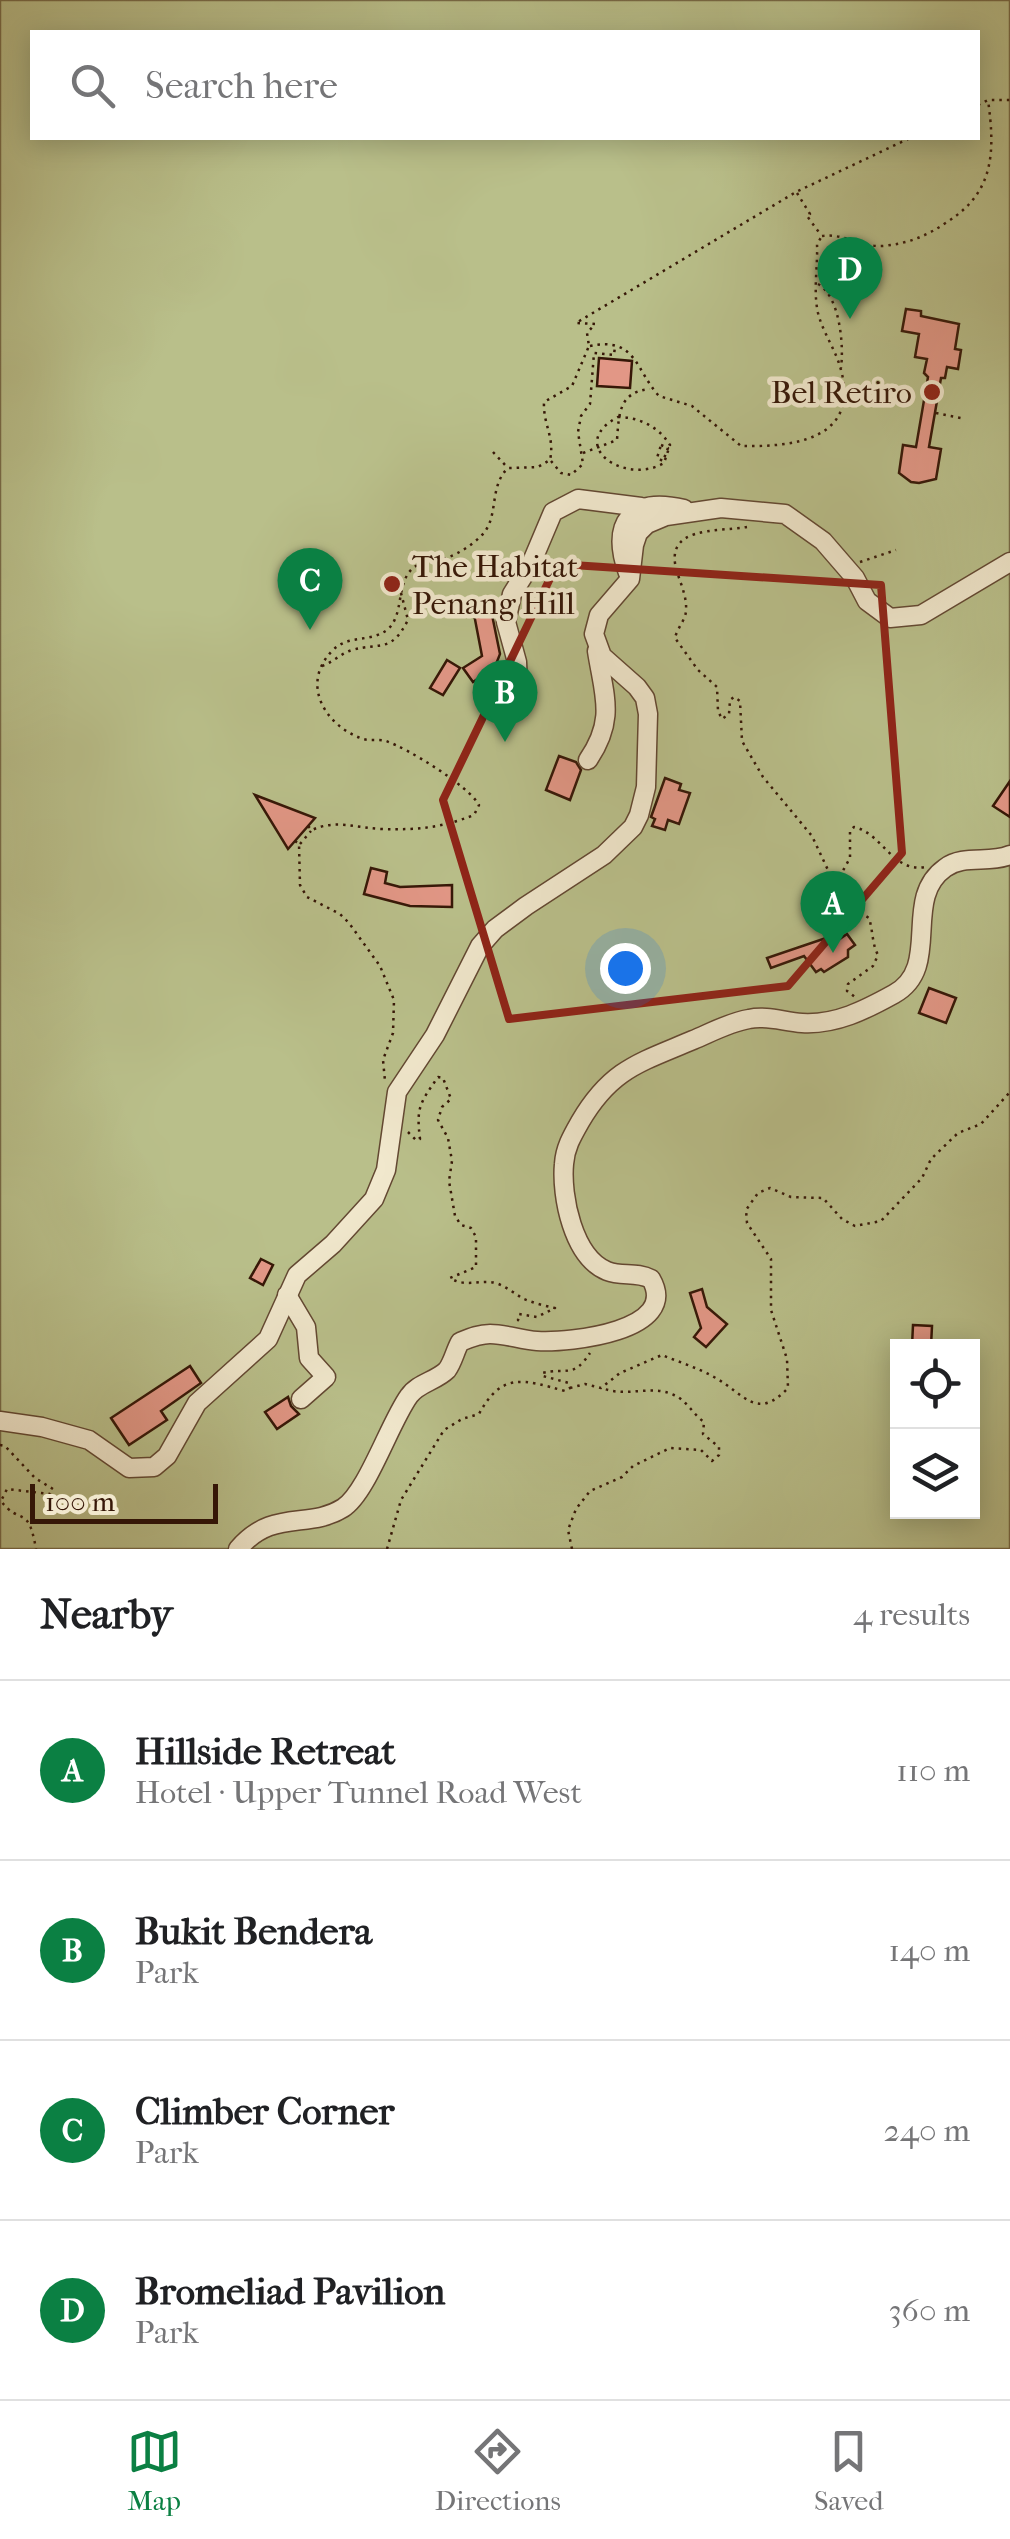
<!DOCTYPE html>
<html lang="en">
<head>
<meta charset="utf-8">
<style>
	:root { --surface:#fff; --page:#f2f2f2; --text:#202124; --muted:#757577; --line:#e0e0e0; --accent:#0b8043 }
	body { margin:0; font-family:"IM FELL French Canon",serif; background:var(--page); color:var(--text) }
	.controls { position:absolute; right:30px; bottom:30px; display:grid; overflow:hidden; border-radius:0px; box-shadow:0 5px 25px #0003 }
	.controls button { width:90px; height:90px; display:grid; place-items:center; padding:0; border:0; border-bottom:2px solid var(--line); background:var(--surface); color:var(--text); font:50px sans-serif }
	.scale { position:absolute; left:30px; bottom:25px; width:188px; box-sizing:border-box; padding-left:10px; border:5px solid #361707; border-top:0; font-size:28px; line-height:35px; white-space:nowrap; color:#361707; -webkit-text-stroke:8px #f1e8cd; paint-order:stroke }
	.you { position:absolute; left:625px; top:968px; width:35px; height:35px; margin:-25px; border:8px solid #fff; border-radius:50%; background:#1a73e8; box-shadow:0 0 0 15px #1a73e833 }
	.badge { display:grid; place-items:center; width:65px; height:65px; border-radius:50%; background:var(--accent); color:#fff; font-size:32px; font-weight:700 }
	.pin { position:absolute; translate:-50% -82px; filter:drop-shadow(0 2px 5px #0008) }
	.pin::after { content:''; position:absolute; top:52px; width:35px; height:30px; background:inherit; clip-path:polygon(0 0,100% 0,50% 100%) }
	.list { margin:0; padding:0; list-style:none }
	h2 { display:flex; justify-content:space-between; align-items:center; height:130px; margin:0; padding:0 40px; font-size:42px }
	h2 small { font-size:32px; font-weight:400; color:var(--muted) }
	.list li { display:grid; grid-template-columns:65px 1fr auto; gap:30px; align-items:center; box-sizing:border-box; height:180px; padding:0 40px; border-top:2px solid var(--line) }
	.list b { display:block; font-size:38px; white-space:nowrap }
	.list p { margin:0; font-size:32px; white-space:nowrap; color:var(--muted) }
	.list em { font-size:32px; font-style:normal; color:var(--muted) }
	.icon { flex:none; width:55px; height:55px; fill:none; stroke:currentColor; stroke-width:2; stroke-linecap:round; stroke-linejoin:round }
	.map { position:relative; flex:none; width:1010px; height:1549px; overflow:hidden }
	.search { position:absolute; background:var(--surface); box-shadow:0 5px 25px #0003; left:30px; right:30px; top:30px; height:110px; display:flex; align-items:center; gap:25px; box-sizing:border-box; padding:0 35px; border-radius:0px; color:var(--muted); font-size:38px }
	.sheet { height:850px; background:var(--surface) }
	nav { display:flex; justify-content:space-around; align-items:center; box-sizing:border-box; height:140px; border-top:2px solid var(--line); background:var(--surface); font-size:28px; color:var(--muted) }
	nav a { display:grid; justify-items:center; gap:5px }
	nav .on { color:var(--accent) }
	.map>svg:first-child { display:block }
</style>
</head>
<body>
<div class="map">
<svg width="1010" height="1549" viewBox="0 0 1010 1549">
	<rect width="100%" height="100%" fill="#e9dcb2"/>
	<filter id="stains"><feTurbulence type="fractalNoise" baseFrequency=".002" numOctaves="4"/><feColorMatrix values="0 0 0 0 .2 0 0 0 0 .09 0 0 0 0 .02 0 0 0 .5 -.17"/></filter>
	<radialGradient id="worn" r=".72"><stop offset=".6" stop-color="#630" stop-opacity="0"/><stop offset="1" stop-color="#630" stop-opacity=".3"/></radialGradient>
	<path fill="#b9bf8a" stroke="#786b48" stroke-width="2.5" fill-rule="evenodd" d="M0,0H1010V1549H0ZM32,32H978V138H32ZM898,1346H972V1512H898Z"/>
	<g fill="#e29786" stroke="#361707" stroke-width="2.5">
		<path d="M906,309L921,311V316L959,324L955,349L961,350L958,369L947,367L945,378H941L929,447L941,449L936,479L919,483L911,482L899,473L903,445L916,447L928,377L924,373L927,359L915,357L919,334L902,331Z"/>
		<path d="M599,358L632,361L630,388L597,386Z"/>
		<path d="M490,605L500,654L495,667L473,682L463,668L482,656L473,609Z"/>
		<path d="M447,660L460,668L443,695L430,688Z"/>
		<path d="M559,756L576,762L581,770L570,800L546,790Z"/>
		<path d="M665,778L681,784L679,790L690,793L679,824L668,820L665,830L652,826L655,819L651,817Z"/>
		<path d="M1010,781V817L993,806Z"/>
		<path d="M255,795L315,818L288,849Z"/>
		<path d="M371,868L387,872L385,883L400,887L452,885V907L410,906L364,894Z"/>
		<path d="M847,934L855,945L848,950V957L824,972L821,969L816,972L804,956L771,968L767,958L826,938L831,945Z"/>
		<path d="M929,988L956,998L946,1023L919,1013Z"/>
		<path d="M261,1259L273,1265L263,1285L250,1278Z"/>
		<path d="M702,1289L707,1307L727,1324L706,1347L694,1337L701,1328L690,1293Z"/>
		<path d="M913,1325L932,1326L931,1346H912Z"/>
		<path d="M190,1366L201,1383L161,1411L167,1420L129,1445L111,1418Z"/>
		<path d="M288,1397L291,1406L299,1414L277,1429L265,1412Z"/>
	</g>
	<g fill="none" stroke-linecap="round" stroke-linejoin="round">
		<defs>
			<g id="minor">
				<path d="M628,573C610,523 631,496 684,509"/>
				<path d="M518,685L517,662L506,622L512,594L531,564L553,512L578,499L641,507"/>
				<path d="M588,760C616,719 604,696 597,651"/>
				<path d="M287,1295L306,1327L309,1358L326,1377L301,1399"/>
				<path d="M0,1421L42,1427L89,1440L129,1468L154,1467L167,1456L197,1403L268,1339L297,1275L333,1244L374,1199L386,1170L397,1092L435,1035L480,946L495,929L526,906L604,855L633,827L639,815L646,787L648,714L645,698L637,687L602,656L594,634L599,615L630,579L634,545L638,533L647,524L666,516L721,508L785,514L823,541L855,578L867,601L890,618L921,615L1010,562"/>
				<path d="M238,1549C273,1508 308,1530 343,1508C367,1493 390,1422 409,1396C418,1383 436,1381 447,1370C453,1362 455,1351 460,1342C470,1338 479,1334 490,1334C506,1334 521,1340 537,1341C570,1343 681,1331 651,1279C636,1271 622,1277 607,1271C573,1257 561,1196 564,1164C565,1148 572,1136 580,1122C611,1069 639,1063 693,1040C710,1033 730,1022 749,1019C767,1015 784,1022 802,1023C836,1025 865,1010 894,994C943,967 901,899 945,868C964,854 989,864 1010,855"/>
			</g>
		</defs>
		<use href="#minor" stroke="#634832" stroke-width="21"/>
		<g stroke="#361707" stroke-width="2.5" stroke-dasharray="2.5 5" stroke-linecap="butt">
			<path d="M978,105L988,100H1010"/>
			<path d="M797,193L810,214L807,216L821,235"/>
			<path d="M822,236C843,233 861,247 882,246C907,244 927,236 947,222C995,192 995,151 988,100"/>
			<path d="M818,284C840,296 844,346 841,368"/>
			<path d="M590,346C636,336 636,371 659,396L692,406L741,446C791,447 860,441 841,370C836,350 823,333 818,313C813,291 818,266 817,244L822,236"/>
			<path d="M936,413L961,418"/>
			<path d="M661,445L668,448L663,461L657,458Z"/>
			<path d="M493,452L507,467"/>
			<path d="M583,453L617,440C619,413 619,392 650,389"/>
			<path d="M551,461L561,473L571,475L583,464L578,432L581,416L590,404L594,353L614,355L615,346"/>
			<path d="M747,527C715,532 663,526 677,572C681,584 687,598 686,610C686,620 677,628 675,638L698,670L717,687L718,711L722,719L729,714L730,700L734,697L740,701L742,741L763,777L812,836L835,885L850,858V831L854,827C882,833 893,873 925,867"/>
			<path d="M860,562L896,550"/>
			<path d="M322,666C333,662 342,653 352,650C382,642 391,653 408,620L401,593"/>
			<path d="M308,826L312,830C336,819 356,828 382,829C417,830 441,828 474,815L479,805C469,786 407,748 386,741C379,739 370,741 363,739C325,726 300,684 332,651C348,634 369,643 387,630C405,615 395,584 413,568C424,559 437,562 449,557C460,553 473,544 481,536C500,518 488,487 508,468L538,467L550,460C555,437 543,425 544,402L572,386L589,346L587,333L595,324L576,323L796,192L910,138"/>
			<path d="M295,841L299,844L300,885L307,897L340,914L349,923L380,966L394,1000L393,1033L383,1060L385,1081"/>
			<path d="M300,844L311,831"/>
			<path d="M836,886L842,901L869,918C873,931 872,944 878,955L873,966L848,984L847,991L855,997"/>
			<path d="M408,1132L416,1140L420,1139C416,1107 420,1103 438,1077L443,1078L451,1099L442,1107L438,1120L448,1138L452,1161L449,1181L455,1216L461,1225L471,1228L476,1237V1267L450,1278C466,1288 480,1279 496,1283C507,1287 515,1294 524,1299C534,1303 545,1306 555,1308L537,1317L519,1314L518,1320L522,1323"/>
			<path d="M570,1388L585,1384L601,1388L620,1373L662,1355C679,1362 698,1368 714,1377C744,1393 756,1422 788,1388L787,1359L771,1310V1259L747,1223L746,1210L758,1193L770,1188L791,1197L823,1198L842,1219L855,1226L881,1221L922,1178L931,1159L958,1133L981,1124L1010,1092"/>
			<path d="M0,1445L5,1446L35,1478L53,1489L50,1494L7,1489L1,1501C21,1527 28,1503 36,1549"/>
			<path d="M387,1549L401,1500L444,1430L462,1419L479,1414C502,1371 524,1380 565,1391L570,1388L569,1383L543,1376L542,1373C567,1367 573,1379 590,1353"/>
			<path d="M572,1549L568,1530L576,1509L590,1491L622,1477L633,1466L670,1448L701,1450L712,1461L719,1455V1447L703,1434L704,1422C693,1414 686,1400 674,1395C651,1384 626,1398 602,1388"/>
		</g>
		<use href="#minor" stroke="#f1e8cd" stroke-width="18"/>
		<path stroke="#361707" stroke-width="2.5" stroke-dasharray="2.5 5" stroke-linecap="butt" d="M618,417C639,417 659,427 670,445L664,463C625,486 565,445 618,417Z"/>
	</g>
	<path fill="none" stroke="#8f2418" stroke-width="8" stroke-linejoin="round" d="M557,564L881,585L902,853L788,986L509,1019L443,800Z"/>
	<g fill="#8f2418" stroke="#f1e8cd" stroke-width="4">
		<circle cx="932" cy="392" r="10"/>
		<circle cx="392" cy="584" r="10"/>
	</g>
	<g text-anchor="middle" stroke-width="9" stroke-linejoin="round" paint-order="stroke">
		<g font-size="32" fill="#361707" stroke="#f1e8cd" text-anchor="end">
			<text x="912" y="403">Bel Retiro</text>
			<text x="412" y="577" text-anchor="start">The Habitat<tspan x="412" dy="37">Penang Hill</tspan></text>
		</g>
	</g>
	<rect width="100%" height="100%" filter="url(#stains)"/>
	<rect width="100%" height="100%" fill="url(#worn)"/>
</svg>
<div class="controls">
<button><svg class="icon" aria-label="locate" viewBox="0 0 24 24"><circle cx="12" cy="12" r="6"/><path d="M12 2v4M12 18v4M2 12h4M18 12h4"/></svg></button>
<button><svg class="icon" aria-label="layers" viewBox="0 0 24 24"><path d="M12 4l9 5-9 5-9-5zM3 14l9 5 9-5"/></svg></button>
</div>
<div class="scale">100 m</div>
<div class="you"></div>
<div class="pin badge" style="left:833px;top:953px">A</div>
<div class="pin badge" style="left:505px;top:742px">B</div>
<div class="pin badge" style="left:310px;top:630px">C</div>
<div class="pin badge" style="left:850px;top:319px">D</div>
<div class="search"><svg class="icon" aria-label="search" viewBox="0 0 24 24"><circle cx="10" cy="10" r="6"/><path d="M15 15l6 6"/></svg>Search here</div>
</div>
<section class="sheet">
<h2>Nearby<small>4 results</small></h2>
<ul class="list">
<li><span class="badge">A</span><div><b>Hillside Retreat</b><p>Hotel · Upper Tunnel Road West</p></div><em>110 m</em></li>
<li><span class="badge">B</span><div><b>Bukit Bendera</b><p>Park</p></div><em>140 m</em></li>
<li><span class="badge">C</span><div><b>Climber Corner</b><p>Park</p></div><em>240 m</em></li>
<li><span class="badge">D</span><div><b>Bromeliad Pavilion</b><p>Park</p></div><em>360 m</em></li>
</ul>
</section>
<nav>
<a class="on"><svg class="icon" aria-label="map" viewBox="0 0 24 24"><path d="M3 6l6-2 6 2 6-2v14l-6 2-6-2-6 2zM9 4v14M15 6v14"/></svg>Map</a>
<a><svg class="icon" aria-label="directions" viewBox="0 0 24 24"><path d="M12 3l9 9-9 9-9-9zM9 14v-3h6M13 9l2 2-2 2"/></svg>Directions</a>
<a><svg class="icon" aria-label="saved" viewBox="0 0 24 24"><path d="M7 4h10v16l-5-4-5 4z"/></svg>Saved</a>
</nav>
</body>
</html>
